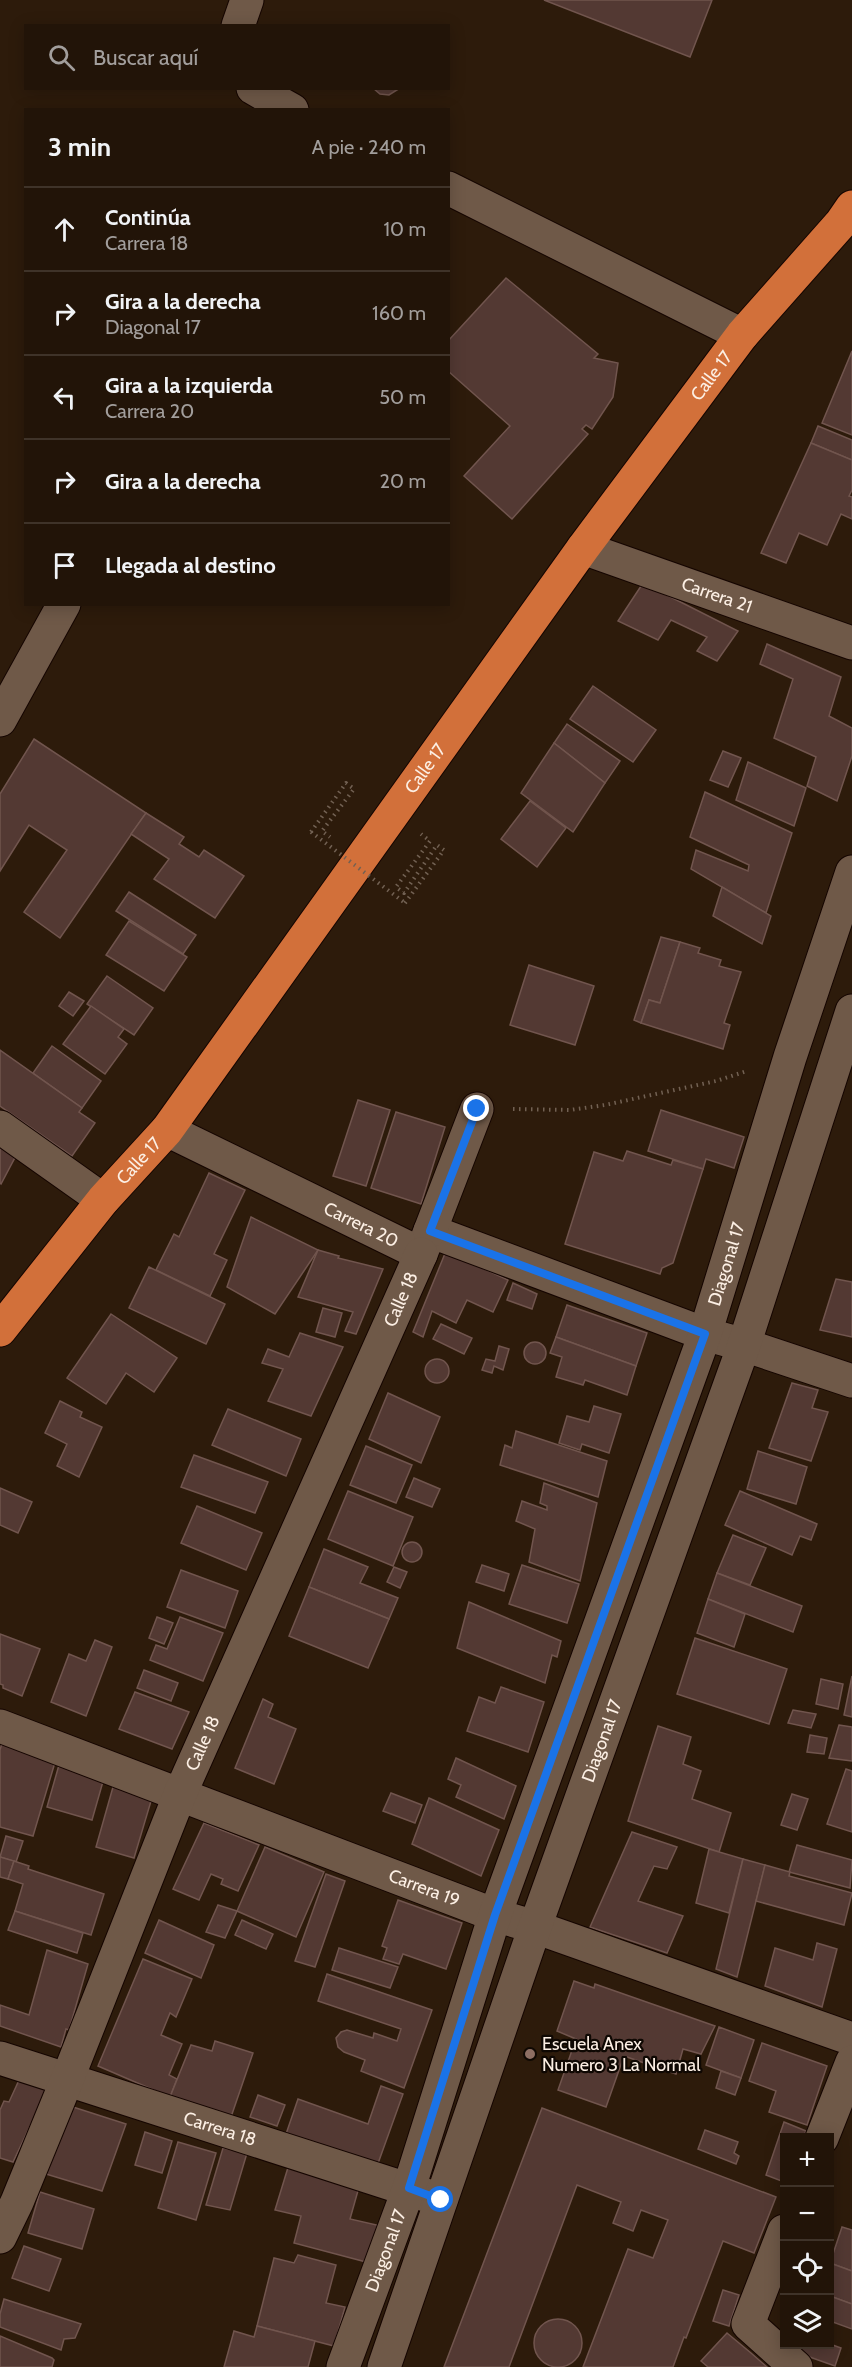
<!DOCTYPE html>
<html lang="es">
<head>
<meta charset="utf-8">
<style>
	:root { --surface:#221408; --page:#2a1d12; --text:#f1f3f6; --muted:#a29e9c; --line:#3f3329 }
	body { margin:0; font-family:Cabin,sans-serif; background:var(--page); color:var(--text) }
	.controls { position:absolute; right:18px; bottom:18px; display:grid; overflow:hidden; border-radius:0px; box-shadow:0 3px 15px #0003 }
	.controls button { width:54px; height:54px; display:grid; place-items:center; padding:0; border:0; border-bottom:2px solid var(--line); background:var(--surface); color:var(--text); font:30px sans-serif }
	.stop { position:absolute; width:18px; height:18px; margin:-14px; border:4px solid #1a73e8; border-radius:50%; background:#fff }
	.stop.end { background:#1a73e8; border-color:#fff; box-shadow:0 2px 6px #0008 }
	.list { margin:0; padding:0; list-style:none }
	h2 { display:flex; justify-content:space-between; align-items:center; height:78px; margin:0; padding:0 24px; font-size:26px }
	h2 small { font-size:20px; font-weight:400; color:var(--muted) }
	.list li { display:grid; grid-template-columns:39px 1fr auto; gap:18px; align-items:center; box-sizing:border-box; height:84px; padding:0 24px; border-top:2px solid var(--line) }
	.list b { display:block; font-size:22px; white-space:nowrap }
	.list p { margin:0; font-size:20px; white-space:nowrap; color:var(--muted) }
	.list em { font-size:20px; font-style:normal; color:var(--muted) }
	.icon { flex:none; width:33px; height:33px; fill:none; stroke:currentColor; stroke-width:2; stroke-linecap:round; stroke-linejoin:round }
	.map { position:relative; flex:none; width:852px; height:2367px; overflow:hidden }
	.search { position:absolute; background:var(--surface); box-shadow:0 3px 15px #0003; left:24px; top:24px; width:426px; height:66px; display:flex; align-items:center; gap:15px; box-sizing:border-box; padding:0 21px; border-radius:0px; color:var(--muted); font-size:22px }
	.panel { position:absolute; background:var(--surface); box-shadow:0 3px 15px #0003; left:24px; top:108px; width:426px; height:498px; border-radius:0px }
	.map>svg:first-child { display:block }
</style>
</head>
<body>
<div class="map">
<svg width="852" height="2367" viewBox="0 0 852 2367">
	<rect width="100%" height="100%" fill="#2d1b0b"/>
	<g fill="#533933" stroke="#71554e" stroke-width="1.5">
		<path d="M544,0H712L690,57Z"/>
		<path d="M400,88L389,95L380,94L373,88Z"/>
		<path d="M506,278L598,354L594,358L618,363L613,397L592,429L586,425L582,429L588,434L512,519L464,476L510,426L448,371V341Z"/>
		<path d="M852,351V435L822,423Z"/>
		<path d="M818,426L852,440V460L811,443Z"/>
		<path d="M811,443L852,460V490L849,496L852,497V519L841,514L827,545L799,533L786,563L761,553Z"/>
		<path d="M643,583L738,631L717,661L697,651L707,637L671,620L658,640L618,621Z"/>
		<path d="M767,644L841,677L829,716L852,728V756L837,801L807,786L816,757L774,738L793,679L760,664Z"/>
		<path d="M593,686L656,730L633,762L570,719Z"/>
		<path d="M567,724L620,761L605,783L554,743Z"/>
		<path d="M34,739L146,813L60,938L24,912L67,850L29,825L0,871V794Z"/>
		<path d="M554,743L605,783L573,832L521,793Z"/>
		<path d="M723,751L741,758L728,787L710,780Z"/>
		<path d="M748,762L806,788L794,826L736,800Z"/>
		<path d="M705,792L792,833L766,913L691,869L696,850L748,871L749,865L690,837Z"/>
		<path d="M530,801L566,828L537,867L501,839Z"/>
		<path d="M146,813L184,837L179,844L199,857L204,850L244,876L215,918L154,879L169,859L131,834Z"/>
		<path d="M722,887L771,916L762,944L713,916Z"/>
		<path d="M129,892L196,935L183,954L116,911Z"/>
		<path d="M129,921L187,957L164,991L106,955Z"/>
		<path d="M661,937L680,942L660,1003L649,1000L641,1023L634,1020Z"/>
		<path d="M680,942L700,948L698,953L721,960L719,966L741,972L724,1023L730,1025L723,1049L641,1023L649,1000L660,1003Z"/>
		<path d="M529,965L594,986L575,1045L510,1025Z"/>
		<path d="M107,976L153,1008L134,1035L87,1004Z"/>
		<path d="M69,992L84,1001L73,1016L59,1006Z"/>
		<path d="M91,1006L124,1029L118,1037L127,1044L105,1074L63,1044Z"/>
		<path d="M52,1046L101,1081L82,1108L33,1073Z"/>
		<path d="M0,1050L82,1108L79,1112L95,1123L72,1156L0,1106Z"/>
		<path d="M358,1100L390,1110L366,1186L333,1176Z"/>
		<path d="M661,1110L744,1137L734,1168L706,1159L703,1169L648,1151Z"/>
		<path d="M396,1112L445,1127L421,1204L371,1188Z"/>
		<path d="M0,1139L19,1150L1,1184L0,1183Z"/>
		<path d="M627,1151L671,1165L673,1160L703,1169L673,1263L662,1268L660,1274L565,1244L594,1152L623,1161Z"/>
		<path d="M209,1173L245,1190L214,1254L227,1260L210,1296L156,1270L174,1234L179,1237Z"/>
		<path d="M251,1217L318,1250L275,1314L227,1287Z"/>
		<path d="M318,1250L339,1256L338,1258L383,1269L356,1334L345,1331L353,1312L298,1297Z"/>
		<path d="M446,1251L508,1280L493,1312L467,1300L456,1323L432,1311L423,1337L413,1332Z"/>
		<path d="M149,1267L225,1304L206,1344L129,1308Z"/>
		<path d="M836,1279L852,1282V1337L820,1330Z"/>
		<path d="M513,1283L537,1294L532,1309L507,1300Z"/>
		<path d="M567,1305L647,1333L636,1366L556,1337Z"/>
		<path d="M323,1308L342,1313L335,1337L316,1332Z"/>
		<path d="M111,1314L177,1358L154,1392L126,1373L106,1404L67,1378Z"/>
		<path d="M441,1324L472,1338L464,1354L433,1339Z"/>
		<path d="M300,1333L343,1347L311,1416L268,1401L283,1369L262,1363L268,1349L289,1357Z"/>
		<path d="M556,1337L636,1366L627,1395L585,1380L583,1385L556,1377L562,1357L550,1353Z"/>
		<circle cx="535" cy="1353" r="11"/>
		<path d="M499,1346L509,1349L503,1370L494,1366L492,1373L482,1370L486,1359L495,1361Z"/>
		<circle cx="437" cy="1371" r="12"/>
		<path d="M792,1383L818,1390L812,1408L828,1412L811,1461L769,1448Z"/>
		<path d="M388,1393L440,1417L421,1463L369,1439Z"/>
		<path d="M60,1401L82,1412L80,1417L102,1427L79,1477L57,1466L67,1444L45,1433Z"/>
		<path d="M594,1406L621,1414L609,1453L582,1444L580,1450L559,1443L567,1416L589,1422Z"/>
		<path d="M228,1409L301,1439L286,1476L212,1445Z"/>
		<path d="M516,1431L607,1461L598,1497L500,1465L505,1445L512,1448Z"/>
		<path d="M366,1446L412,1465L396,1503L350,1485Z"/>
		<path d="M758,1451L807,1467L796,1504L747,1489Z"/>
		<path d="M194,1455L268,1482L255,1513L181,1487Z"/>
		<path d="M414,1478L440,1489L432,1507L406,1497Z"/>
		<path d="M544,1483L597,1503L580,1581L529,1562L535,1529L516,1521L522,1501L547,1510V1506L540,1503Z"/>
		<path d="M0,1488L32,1502L18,1533L0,1525Z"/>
		<path d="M348,1491L413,1517L393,1566L328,1539Z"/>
		<path d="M740,1491L817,1524L811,1540L800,1536L792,1555L725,1525Z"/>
		<path d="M197,1506L262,1533L246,1570L181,1543Z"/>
		<path d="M733,1535L766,1548L750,1585L717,1573Z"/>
		<circle cx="412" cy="1552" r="10"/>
		<path d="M324,1549L368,1567L360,1583L398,1598L389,1619L309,1587Z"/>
		<path d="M482,1565L509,1574L504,1591L476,1582Z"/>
		<path d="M522,1565L579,1584L567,1623L509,1604Z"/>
		<path d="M394,1567L407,1572L400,1588L387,1582Z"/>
		<path d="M181,1570L238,1591L225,1628L167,1607Z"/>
		<path d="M717,1573L802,1606L793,1632L708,1599Z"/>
		<path d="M309,1587L389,1619L368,1668L289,1636Z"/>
		<path d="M708,1599L745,1614L734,1647L697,1633Z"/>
		<path d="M469,1602L561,1641L557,1657L552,1655L545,1683L457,1648Z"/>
		<path d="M157,1617L173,1623L164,1644L149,1638Z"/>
		<path d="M180,1617L223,1633L203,1681L150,1660L156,1645L167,1649Z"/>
		<path d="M0,1634L40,1649L22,1696L3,1688V1685L0,1684Z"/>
		<path d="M695,1638L787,1669L769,1724L677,1694Z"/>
		<path d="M95,1640L112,1647L86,1716L51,1702L69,1654L86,1661Z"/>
		<path d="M144,1670L178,1683L171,1701L137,1688Z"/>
		<path d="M852,1676V1717L844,1715Z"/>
		<path d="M821,1679L843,1684L838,1709L816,1704Z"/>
		<path d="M501,1687L544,1702L528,1752L467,1731L479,1697L495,1703Z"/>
		<path d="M135,1692L189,1712L172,1749L119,1729Z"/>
		<path d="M263,1699L273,1704L268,1717L296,1729L274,1784L235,1768Z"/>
		<path d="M793,1710L816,1714L811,1728L788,1723Z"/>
		<path d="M839,1725L852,1727V1761L829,1758Z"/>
		<path d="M658,1726L691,1737L683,1764L701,1771L692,1799L731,1813L719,1852L628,1821Z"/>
		<path d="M810,1735L827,1738L824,1754L807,1752Z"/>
		<path d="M2,1743L56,1759L33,1836L0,1827V1750Z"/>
		<path d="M456,1758L516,1786L504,1819L456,1797L461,1785L448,1779Z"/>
		<path d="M59,1765L104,1778L92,1820L47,1807Z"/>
		<path d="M846,1769L852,1771V1832L827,1824Z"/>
		<path d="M115,1780L154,1791L134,1858L96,1847Z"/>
		<path d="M391,1793L422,1805L415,1823L383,1811Z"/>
		<path d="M792,1794L808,1799L797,1830L781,1825Z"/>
		<path d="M429,1798L499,1830L481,1876L412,1844Z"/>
		<path d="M204,1823L259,1845L238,1891L221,1884L223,1879L211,1874L199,1900L173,1889Z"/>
		<path d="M632,1832L677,1847L667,1869L654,1866L638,1901L683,1916L667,1953L590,1927Z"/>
		<path d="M6,1836L23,1841L16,1862L0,1857Z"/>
		<path d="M797,1845L852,1860L850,1888L789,1872Z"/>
		<path d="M265,1847L324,1872L296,1937L237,1911Z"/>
		<path d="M709,1849L743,1859L729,1913L696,1903Z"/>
		<path d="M0,1857L14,1861L8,1879L0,1877Z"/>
		<path d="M743,1859L765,1865L737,1977L716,1969Z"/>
		<path d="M14,1861L29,1866L28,1869L104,1894L91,1935L15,1911L23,1884L8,1879Z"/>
		<path d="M765,1865L790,1872L789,1876L852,1893L844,1925L756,1901Z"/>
		<path d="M326,1874L345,1881L315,1967L295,1961Z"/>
		<path d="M398,1900L462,1923L446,1969L403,1954L399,1964L383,1959L387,1948L382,1946Z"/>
		<path d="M218,1905L237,1911L225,1938L206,1932Z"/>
		<path d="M15,1911L83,1933L77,1953L8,1930Z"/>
		<path d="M159,1920L214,1945L201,1978L145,1953Z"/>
		<path d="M242,1920L273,1934L266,1949L235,1935Z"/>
		<path d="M817,1943L837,1949L822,2007L765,1986L775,1948L813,1960Z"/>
		<path d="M339,1948L398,1967L390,1988L332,1970Z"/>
		<path d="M47,1950L88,1964L69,2030L66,2029L61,2047L0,2026V2005L29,2015Z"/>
		<path d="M143,1959L192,1979L176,2017L170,2013L161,2035L182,2044L169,2075L177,2079L170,2097L98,2066Z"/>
		<path d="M327,1974L432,2010L404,2088L361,2071L365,2060L344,2052L338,2047L336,2038L341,2032L347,2030L373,2038L374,2033L397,2041L401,2029L318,2001Z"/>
		<path d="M574,1981L594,1988L595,1984L715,2026L701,2054L683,2049L676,2074L624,2056L606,2107L558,2090L576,2039L557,2031Z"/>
		<path d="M719,2027L754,2040L741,2078L706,2065Z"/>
		<path d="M215,2041L253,2053L231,2117L170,2097L191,2045L212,2051Z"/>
		<path d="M762,2043L827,2066L807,2125L769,2112L776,2091L749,2081Z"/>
		<path d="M721,2071L741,2078L735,2095L716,2088Z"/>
		<path d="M20,2078L49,2086L13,2162L0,2158V2110L4,2101L9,2102Z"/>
		<path d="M381,2086L403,2094L376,2169L285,2137L298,2099L368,2124Z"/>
		<path d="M258,2095L285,2105L277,2126L250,2117Z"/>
		<path d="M73,2107L126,2124L102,2191L46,2174Z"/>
		<path d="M542,2108L776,2197L754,2253L723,2241L686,2338L684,2337L673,2367H583L628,2249L653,2258L668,2220L641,2210L633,2231L613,2223L621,2202L577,2185L509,2367H444Z"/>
		<path d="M784,2122L806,2131L803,2138H784V2182L766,2175Z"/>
		<path d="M705,2130L738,2142L734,2153L739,2156L736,2164L698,2149Z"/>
		<path d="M145,2132L172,2141L162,2173L135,2165Z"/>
		<path d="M178,2142L216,2153L196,2220L158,2208Z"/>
		<path d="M223,2148L247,2153L230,2210L206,2205Z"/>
		<path d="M290,2161L361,2180L350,2219L381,2226L370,2263L294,2243L301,2216L275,2210Z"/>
		<path d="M40,2192L94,2209L82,2249L28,2233Z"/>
		<path d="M842,2227L852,2230V2271L830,2263Z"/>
		<path d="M24,2246L61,2259L49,2291L12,2278Z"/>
		<path d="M298,2255L336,2265L326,2303L345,2307L334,2346L257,2326L274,2258L294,2263Z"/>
		<path d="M830,2263L852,2271V2304L830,2296Z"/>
		<path d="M723,2290L739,2295L729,2326L713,2321Z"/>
		<path d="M830,2296L852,2304V2329L830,2321Z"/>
		<path d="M4,2299L81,2324L75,2338L64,2339L61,2350L0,2327V2314Z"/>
		<circle cx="558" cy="2343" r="24"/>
		<path d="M257,2326L315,2341L308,2367H224L234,2331L254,2337Z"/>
		<path d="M727,2333L751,2353L767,2367H708L701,2361Z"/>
		<path d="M0,2336L52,2358L54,2360L52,2367H0Z"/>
		<path d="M792,2344H830L841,2348L835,2366L790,2350Z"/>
	</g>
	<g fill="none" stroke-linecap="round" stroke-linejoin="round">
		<defs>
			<g id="street">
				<path d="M238,26L247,0"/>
				<path d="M253,88L292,110"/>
				<path d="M448,188L742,335"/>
				<path id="s1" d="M583,548L852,643"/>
				<path d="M0,720L64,604"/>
				<path d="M0,1127L103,1200"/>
				<path id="s2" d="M167,1130L421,1254L430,1231L705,1334L744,1345L852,1381"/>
				<path d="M430,1231L477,1109"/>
				<path id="s3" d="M0,1726L495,1915L535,1927L852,2039"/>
				<path id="s4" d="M0,2058L441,2200"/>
				<path d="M822,2138L852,2062"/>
				<path d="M784,2231L748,2324L796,2367"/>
				<path id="s5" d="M0,2237L17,2202L67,2080L180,1794L421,1254"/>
			</g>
			<g id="secondary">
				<path id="s6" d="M343,2367L409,2188L495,1915L705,1334L790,1057L852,872"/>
				<path id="s7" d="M384,2367L535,1927L744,1345L852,1011"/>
			</g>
			<g id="highway">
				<path id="s8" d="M0,1330L103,1200L167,1130L583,548L742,335L841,223L852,207"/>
			</g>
		</defs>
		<use href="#street" stroke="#150500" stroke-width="35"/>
		<use href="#secondary" stroke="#150500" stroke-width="35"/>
		<use href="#highway" stroke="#150500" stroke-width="35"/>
		<g stroke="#726153" stroke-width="4" stroke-dasharray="1.5 4.5" stroke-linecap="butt">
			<path d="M311,832L346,783L354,789L322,831L330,837"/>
			<path d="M405,903L444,850L437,845L404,893L396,887L430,841L421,834"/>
			<path d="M513,1109L570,1110L605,1105L716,1081L747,1071"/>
		</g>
		<use href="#street" stroke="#6f5948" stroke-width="33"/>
		<use href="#secondary" stroke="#6f5948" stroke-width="33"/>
		<use href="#highway" stroke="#d2703a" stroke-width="33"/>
		<path stroke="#726153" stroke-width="4" stroke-dasharray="1.5 4.5" stroke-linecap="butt" d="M311,832L405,903"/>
	</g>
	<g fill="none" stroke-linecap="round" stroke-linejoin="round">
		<path stroke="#1a73e8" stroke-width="8" d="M441,2200L409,2188L495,1915L705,1334L430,1231L477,1109"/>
	</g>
	<circle fill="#8d6e63" stroke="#0f0803" stroke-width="2" cx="530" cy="2054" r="6"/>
	<g text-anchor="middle" stroke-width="4.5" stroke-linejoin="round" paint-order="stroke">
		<g font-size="18" fill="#fcefe4" stroke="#0f0803">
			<text dy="6" stroke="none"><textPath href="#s8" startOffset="1191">Calle 17</textPath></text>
			<text dy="6" stroke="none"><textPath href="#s1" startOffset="142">Carrera 21</textPath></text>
			<text dy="6" stroke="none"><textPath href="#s8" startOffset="705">Calle 17</textPath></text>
			<text dy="6" stroke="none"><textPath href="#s8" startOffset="219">Calle 17</textPath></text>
			<text dy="6" stroke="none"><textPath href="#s2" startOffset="216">Carrera 20</textPath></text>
			<text dy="6" stroke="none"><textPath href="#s6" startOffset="1168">Diagonal 17</textPath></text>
			<text dy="6" stroke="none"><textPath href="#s5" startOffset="1020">Calle 18</textPath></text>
			<text dy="6" stroke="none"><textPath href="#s7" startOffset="663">Diagonal 17</textPath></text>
			<text dy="6" stroke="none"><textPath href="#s5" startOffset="534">Calle 18</textPath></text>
			<text dy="6" stroke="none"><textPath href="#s3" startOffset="454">Carrera 19</textPath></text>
			<text dy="6" stroke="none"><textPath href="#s4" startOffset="231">Carrera 18</textPath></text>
			<text dy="6" stroke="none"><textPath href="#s6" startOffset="124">Diagonal 17</textPath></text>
		</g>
		<g font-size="18" fill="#fcefe4" stroke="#0f0803" text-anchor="start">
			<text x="542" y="2050">Escuela Anex<tspan x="542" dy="21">Numero 3 La Normal</tspan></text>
		</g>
	</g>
</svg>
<div class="controls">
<button>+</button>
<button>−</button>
<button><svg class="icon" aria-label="locate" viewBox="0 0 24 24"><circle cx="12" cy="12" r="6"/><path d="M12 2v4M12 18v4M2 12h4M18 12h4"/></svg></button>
<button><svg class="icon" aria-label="layers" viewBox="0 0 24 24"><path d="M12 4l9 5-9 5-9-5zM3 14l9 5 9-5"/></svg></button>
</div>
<div class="stop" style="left:441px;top:2200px"></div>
<div class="stop end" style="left:477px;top:1109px"></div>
<div class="search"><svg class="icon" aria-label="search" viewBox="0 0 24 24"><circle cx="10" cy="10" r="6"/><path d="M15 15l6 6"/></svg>Buscar aquí</div>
<section class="panel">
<h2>3 min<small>A pie · 240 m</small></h2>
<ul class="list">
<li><svg class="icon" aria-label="ahead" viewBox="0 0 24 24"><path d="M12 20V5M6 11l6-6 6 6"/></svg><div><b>Continúa</b><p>Carrera 18</p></div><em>10 m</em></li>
<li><svg class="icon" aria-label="right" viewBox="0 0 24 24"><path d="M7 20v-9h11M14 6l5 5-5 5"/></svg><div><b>Gira a la derecha</b><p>Diagonal 17</p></div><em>160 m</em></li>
<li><svg class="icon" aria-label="left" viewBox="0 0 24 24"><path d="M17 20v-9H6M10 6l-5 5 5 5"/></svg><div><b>Gira a la izquierda</b><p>Carrera 20</p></div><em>50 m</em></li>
<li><svg class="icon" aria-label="right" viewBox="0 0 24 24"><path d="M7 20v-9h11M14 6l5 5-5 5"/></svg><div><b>Gira a la derecha</b></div><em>20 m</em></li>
<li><svg class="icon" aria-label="arrive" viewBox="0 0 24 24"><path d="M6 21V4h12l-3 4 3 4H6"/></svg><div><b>Llegada al destino</b></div></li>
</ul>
</section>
</div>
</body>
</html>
